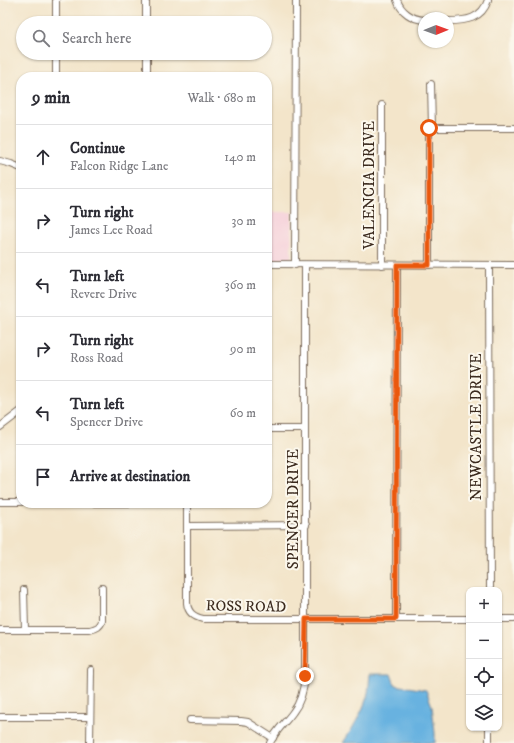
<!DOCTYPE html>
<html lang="en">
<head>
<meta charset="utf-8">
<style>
	:root { --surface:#fff; --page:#f2f2f3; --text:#2b2b33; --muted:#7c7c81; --line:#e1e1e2 }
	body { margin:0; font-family:"IM FELL DW Pica",serif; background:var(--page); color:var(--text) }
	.controls { position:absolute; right:12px; bottom:12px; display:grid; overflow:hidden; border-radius:8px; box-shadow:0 1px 3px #0004 }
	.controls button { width:36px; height:36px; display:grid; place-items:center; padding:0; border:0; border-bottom:1px solid var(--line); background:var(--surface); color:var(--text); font:20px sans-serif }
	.compass { position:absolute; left:418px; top:12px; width:36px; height:36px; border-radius:50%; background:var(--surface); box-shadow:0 1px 3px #0004; rotate:89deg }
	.stop { position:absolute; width:12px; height:12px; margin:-9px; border:3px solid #ea580c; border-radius:50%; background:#fff }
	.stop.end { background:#ea580c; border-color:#fff; box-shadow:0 1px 4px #0008 }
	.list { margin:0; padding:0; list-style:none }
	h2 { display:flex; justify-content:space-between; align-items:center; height:52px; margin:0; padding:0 16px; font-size:17px }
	h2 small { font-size:13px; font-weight:400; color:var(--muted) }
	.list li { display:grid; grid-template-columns:26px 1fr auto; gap:12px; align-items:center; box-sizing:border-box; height:64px; padding:0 16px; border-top:1px solid var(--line) }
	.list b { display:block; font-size:15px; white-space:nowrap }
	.list p { margin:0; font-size:13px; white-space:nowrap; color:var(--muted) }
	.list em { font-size:13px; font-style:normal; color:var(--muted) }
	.icon { flex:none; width:22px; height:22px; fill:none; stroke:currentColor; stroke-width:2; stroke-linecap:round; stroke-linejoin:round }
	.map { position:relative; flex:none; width:514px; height:743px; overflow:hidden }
	.search { position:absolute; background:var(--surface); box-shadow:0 1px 3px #0004; left:16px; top:16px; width:256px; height:44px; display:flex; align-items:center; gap:10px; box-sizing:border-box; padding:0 14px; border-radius:22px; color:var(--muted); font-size:15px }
	.panel { position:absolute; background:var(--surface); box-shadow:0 1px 3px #0004; left:16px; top:72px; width:256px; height:436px; border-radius:16px }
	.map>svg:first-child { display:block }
</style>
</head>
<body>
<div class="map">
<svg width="514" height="743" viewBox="0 0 514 743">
	<rect width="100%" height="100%" fill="#fbf7ec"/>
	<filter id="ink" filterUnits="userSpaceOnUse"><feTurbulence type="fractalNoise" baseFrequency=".025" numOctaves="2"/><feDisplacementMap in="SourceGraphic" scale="8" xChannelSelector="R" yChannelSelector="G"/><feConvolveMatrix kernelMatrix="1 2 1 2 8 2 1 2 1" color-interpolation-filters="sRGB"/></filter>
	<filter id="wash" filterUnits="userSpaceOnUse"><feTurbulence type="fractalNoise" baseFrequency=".012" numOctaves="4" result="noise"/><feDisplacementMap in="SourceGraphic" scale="16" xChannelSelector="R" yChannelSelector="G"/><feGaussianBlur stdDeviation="0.9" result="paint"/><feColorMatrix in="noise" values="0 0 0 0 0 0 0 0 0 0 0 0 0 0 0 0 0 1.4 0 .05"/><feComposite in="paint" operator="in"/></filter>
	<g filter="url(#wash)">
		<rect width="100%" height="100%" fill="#f3e5ca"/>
		<path fill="#f5cfd9" d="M267,212H292L291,261H267Z"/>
		<path fill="#67b2e0" stroke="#516e7f" d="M370,674H391L395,685L426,690L432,706L435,733V743H343C352,729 362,713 367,697C369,690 369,682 370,674Z"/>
	</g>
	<g filter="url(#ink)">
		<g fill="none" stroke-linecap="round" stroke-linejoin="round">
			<defs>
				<g id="minor">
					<path d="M146,0V23"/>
					<path d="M397,0C401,12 412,19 424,20"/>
					<path d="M448,21C466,21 482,19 488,0"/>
					<path d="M56,23V0"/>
					<path d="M147,53V77"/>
					<path d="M56,77V53"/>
					<path d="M431,84L432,128"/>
					<path d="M382,105V265"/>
					<path d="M0,161L11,164L21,168"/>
					<path d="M267,264L514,265"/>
					<path d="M295,265L296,0"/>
					<path d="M429,265V128H514"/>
					<path d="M489,265L490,590"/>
					<path d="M0,427L21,411"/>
					<path d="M267,429H305"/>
					<path d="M0,502H21"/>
					<path d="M75,503H129"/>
					<path d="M187,503V603C188,613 194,617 203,619H469"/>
					<path d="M187,526L306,525"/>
					<path d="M24,590L25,630"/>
					<path d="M396,619L397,265"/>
					<path d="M499,619H514"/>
					<path d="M0,630H90C97,628 100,627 102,621V588"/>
					<path d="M0,717H90"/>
					<path d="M190,720L241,721L248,722L273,738"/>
					<path d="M489,728V743"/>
					<path d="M90,743L91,670"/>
					<path d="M270,743C275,731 286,722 293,712C301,702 304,688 305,676V265"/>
				</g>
			</defs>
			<use href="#minor" stroke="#7b6b5a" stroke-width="8"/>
			<use href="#minor" stroke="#fff" stroke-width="6"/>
		</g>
	</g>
	<g fill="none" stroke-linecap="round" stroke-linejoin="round" filter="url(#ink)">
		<path stroke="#ea580c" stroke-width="5" d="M305,676L306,619H396L397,265H429V128"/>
	</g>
	<g text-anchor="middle" stroke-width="4" stroke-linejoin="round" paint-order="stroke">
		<g font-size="15" fill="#3b2a1e" stroke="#fbf7ec">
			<text transform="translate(369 185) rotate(-90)" y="5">VALENCIA DRIVE</text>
			<text transform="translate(476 427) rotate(-90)" y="5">NEWCASTLE DRIVE</text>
			<text transform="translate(293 509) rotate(-90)" y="5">SPENCER DRIVE</text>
			<text transform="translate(246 606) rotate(1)" y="5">ROSS ROAD</text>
		</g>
	</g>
</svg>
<div class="controls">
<button>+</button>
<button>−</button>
<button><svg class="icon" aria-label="locate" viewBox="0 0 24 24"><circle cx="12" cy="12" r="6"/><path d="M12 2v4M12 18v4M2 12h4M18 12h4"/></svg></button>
<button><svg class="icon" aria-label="layers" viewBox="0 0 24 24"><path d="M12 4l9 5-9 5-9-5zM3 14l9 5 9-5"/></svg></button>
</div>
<svg class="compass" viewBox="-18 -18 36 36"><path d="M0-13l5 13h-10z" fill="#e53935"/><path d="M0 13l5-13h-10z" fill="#7c7c81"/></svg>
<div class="stop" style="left:429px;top:128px"></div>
<div class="stop end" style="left:305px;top:676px"></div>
<div class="search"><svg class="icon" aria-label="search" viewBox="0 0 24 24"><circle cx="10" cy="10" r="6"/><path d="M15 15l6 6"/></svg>Search here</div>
<section class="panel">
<h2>9 min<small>Walk · 680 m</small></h2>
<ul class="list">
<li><svg class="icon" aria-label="ahead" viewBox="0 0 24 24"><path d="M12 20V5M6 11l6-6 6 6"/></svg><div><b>Continue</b><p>Falcon Ridge Lane</p></div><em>140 m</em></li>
<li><svg class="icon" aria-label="right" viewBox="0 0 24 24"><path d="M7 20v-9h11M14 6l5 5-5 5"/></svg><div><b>Turn right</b><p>James Lee Road</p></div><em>30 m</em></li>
<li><svg class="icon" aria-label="left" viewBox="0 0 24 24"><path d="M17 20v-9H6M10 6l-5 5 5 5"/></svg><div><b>Turn left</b><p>Revere Drive</p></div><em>360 m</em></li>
<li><svg class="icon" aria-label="right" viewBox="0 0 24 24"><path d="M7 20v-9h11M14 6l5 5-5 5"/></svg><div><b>Turn right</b><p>Ross Road</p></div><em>90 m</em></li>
<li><svg class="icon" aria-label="left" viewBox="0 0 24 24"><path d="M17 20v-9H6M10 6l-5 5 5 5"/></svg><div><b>Turn left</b><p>Spencer Drive</p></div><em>60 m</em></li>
<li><svg class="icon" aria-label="arrive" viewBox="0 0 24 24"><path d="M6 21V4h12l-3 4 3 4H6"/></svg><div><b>Arrive at destination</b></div></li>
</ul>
</section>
</div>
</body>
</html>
